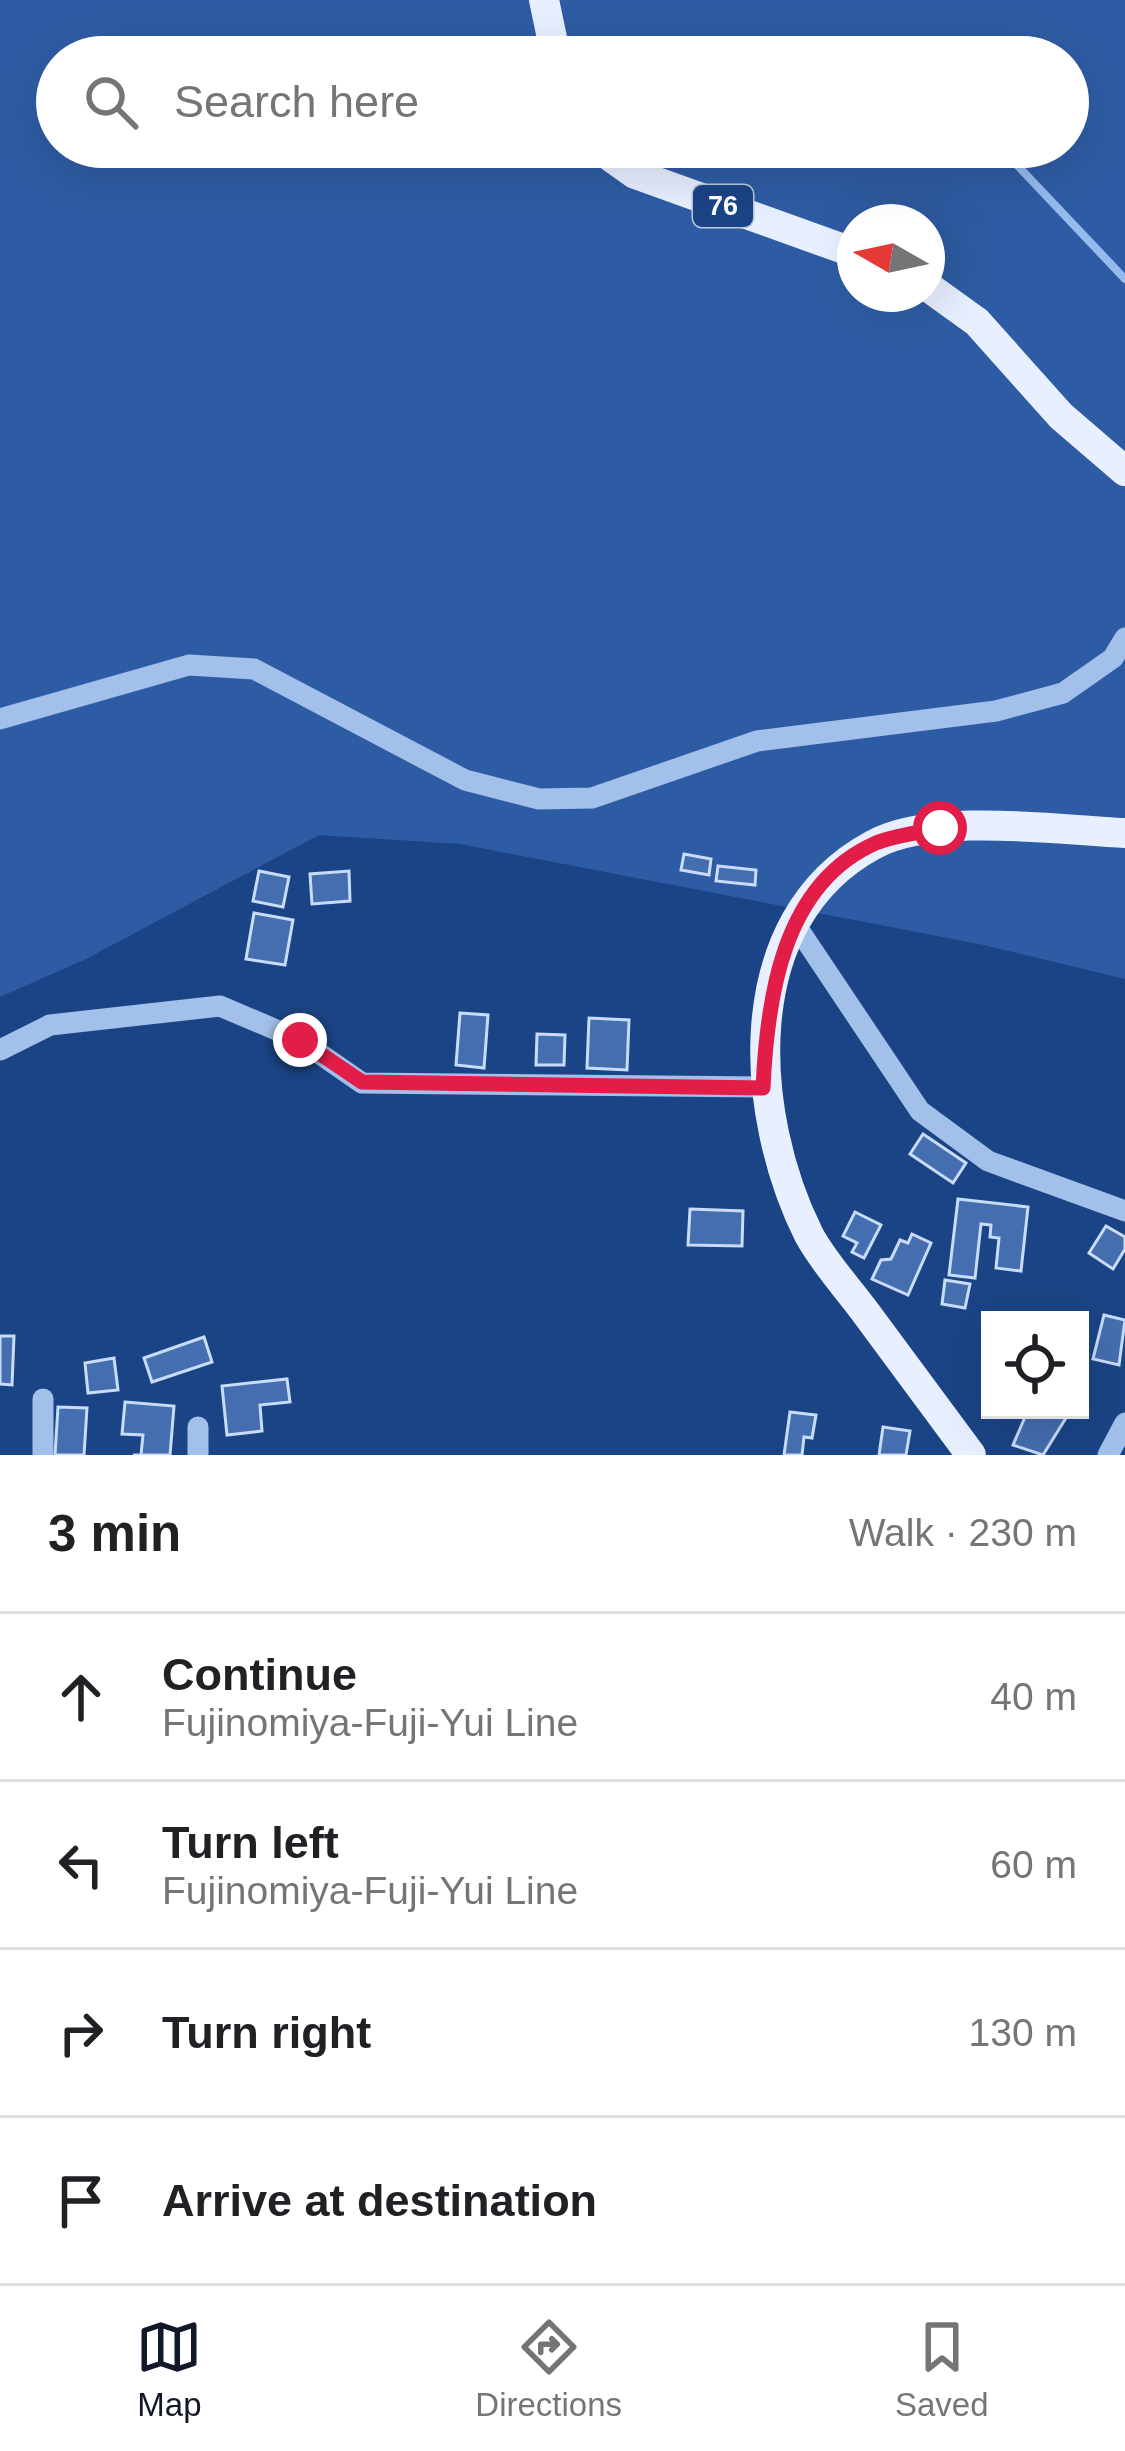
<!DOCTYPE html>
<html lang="en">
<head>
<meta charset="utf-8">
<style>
	:root { --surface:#fff; --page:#f6f6f6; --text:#202124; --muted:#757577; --line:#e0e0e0; --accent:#111827 }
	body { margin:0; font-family:Helvetica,sans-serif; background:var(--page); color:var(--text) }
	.controls { position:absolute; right:36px; bottom:36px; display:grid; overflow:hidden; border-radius:0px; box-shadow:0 12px 48px #0002 }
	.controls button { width:108px; height:108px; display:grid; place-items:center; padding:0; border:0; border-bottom:3px solid var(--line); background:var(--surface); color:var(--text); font:60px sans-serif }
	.compass { position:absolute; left:837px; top:204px; width:108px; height:108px; border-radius:50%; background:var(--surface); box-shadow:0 12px 48px #0002; rotate:279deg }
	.stop { position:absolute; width:36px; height:36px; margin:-27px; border:9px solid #e11d48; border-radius:50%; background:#fff }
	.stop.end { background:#e11d48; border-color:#fff; box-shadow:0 3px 12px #0008 }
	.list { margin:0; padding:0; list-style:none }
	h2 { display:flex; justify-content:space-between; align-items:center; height:156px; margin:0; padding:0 48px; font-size:51px }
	h2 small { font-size:39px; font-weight:400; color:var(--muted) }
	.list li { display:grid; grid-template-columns:78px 1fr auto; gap:36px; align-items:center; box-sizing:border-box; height:168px; padding:0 48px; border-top:3px solid var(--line) }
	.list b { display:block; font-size:45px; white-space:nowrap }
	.list p { margin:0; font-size:39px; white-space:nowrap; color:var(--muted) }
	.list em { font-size:39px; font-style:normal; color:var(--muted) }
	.icon { flex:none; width:66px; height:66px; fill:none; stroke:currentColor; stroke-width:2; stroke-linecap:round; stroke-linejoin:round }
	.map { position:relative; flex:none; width:1125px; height:1455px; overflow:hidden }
	.search { position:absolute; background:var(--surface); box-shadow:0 12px 48px #0002; left:36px; right:36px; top:36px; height:132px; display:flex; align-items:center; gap:30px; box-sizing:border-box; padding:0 42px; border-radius:66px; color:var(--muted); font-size:45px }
	.sheet { height:828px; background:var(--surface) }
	nav { display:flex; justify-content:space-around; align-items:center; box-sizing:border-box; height:168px; border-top:3px solid var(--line); background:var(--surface); font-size:33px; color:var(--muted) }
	nav a { display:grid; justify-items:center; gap:6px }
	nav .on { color:var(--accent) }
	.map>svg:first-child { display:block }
</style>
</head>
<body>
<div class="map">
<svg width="1125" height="1455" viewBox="0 0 1125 1455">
	<rect width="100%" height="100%" fill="#1b4486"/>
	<path fill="#2e5ca4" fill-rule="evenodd" d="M0,0H1125V979L984,945L460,844L319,835L86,959L0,997ZM57,57H1068V147H57ZM855,222H927V294H855Z"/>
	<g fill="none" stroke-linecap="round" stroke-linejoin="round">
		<path stroke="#96baee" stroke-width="8" d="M1017,165L1125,279"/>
	</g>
	<g fill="#446eaf" stroke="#c8dbf8" stroke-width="3">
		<path d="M684,854L711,859L709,875L681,870Z"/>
		<path d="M718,866L756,870L755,885L716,881Z"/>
		<path d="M259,871L289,877L283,907L253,901Z"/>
		<path d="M349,871L350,901L312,904L310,874Z"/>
		<path d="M254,913L293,920L285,965L246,959Z"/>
		<path d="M460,1013L488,1015L484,1068L456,1065Z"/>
		<path d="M589,1018L629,1020L627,1070L587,1068Z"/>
		<path d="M537,1034L565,1035L564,1065H536Z"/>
		<path d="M923,1134L966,1163L953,1183L910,1154Z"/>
		<path d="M958,1199L1028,1207L1021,1271L996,1268L999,1238L990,1237L991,1225L981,1224L975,1278L949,1275Z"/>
		<path d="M690,1209L743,1211L742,1246L688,1245Z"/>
		<path d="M855,1212L881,1225L864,1258L852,1252L857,1243L843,1236Z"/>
		<path d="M1106,1226L1125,1237V1249L1113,1269L1089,1253Z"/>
		<path d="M912,1234L931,1243L908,1295L872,1279L881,1260L891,1259L900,1240L908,1243Z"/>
		<path d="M945,1280L970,1284L965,1308L942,1304Z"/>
		<path d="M1104,1315L1125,1320L1119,1365L1093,1359Z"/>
		<path d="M0,1336H14L12,1385L0,1384Z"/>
		<path d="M204,1337L212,1362L152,1382L144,1358Z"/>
		<path d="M114,1358L118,1390L88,1393L85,1363Z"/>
		<path d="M287,1379L290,1402L260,1405L262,1431L227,1435L222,1386Z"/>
		<path d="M125,1402L174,1406L170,1455H133H141L143,1435L122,1434Z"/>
		<path d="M58,1407L87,1408L84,1455H55Z"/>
		<path d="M1028,1410L1069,1413L1043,1455L1013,1445Z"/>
		<path d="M790,1412L816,1415L812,1438L804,1437L802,1455H784Z"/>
		<path d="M883,1427L910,1431L906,1455H879Z"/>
	</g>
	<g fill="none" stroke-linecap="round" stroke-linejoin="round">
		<g stroke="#a3c0eb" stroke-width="21">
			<path d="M0,719L189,665L254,669L465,780L539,799L592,798L757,741L996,711L1063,693L1113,658L1125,638"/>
			<path d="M795,924L920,1111L988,1161L1125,1211"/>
			<path d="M0,1050L50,1025L220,1006L300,1040L362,1083L763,1087"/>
			<path d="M198,1427V1455"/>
			<path d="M43,1455V1399"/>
			<path d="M1108,1455L1125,1423"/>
		</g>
		<g stroke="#e8efff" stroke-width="30">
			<path d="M544,0L556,57"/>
			<path d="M597,147L635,174L855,253"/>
			<path d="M927,286L977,322L1061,416L1125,471"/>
			<path d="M971,1455C935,1406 899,1358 863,1309C845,1285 823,1261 809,1235C749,1115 734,920 873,845C933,812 1057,830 1125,833"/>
		</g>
	</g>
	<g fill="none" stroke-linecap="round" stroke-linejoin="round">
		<path stroke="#e11d48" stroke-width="15" d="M300,1040L362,1082L763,1088C767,999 782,884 876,843C895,835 920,833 940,828"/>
	</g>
	<g text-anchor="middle" stroke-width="9" stroke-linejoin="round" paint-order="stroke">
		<rect fill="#1b4486" stroke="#bbc7db" stroke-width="3" x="693" y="185" width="60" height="42" rx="9"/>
		<g font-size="27" font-weight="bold" fill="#fff">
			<text x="723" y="215">76</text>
		</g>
	</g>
</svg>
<div class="controls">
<button><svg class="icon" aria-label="locate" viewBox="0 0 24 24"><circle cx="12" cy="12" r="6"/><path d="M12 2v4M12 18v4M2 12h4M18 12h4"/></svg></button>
</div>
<svg class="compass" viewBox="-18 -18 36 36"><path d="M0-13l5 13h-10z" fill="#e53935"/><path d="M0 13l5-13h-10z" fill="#757577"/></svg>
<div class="stop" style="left:940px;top:828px"></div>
<div class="stop end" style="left:300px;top:1040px"></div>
<div class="search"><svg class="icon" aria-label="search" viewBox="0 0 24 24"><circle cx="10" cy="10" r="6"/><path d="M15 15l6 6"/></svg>Search here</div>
</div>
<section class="sheet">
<h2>3 min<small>Walk · 230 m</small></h2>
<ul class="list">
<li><svg class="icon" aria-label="ahead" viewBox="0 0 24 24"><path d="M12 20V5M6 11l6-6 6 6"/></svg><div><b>Continue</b><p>Fujinomiya-Fuji-Yui Line</p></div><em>40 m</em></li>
<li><svg class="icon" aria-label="left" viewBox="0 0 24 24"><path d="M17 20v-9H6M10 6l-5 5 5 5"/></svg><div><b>Turn left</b><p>Fujinomiya-Fuji-Yui Line</p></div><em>60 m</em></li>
<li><svg class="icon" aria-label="right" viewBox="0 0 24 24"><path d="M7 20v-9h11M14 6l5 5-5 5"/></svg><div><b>Turn right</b></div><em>130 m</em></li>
<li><svg class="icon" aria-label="arrive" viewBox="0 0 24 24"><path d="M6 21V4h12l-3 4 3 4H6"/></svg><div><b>Arrive at destination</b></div></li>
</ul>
</section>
<nav>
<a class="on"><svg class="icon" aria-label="map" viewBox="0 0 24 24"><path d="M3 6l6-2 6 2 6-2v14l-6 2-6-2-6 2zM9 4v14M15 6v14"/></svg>Map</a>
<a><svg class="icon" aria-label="directions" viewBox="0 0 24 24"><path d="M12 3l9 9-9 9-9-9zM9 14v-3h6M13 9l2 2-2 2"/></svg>Directions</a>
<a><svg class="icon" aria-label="saved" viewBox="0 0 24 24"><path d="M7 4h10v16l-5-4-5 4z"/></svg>Saved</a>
</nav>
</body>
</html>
